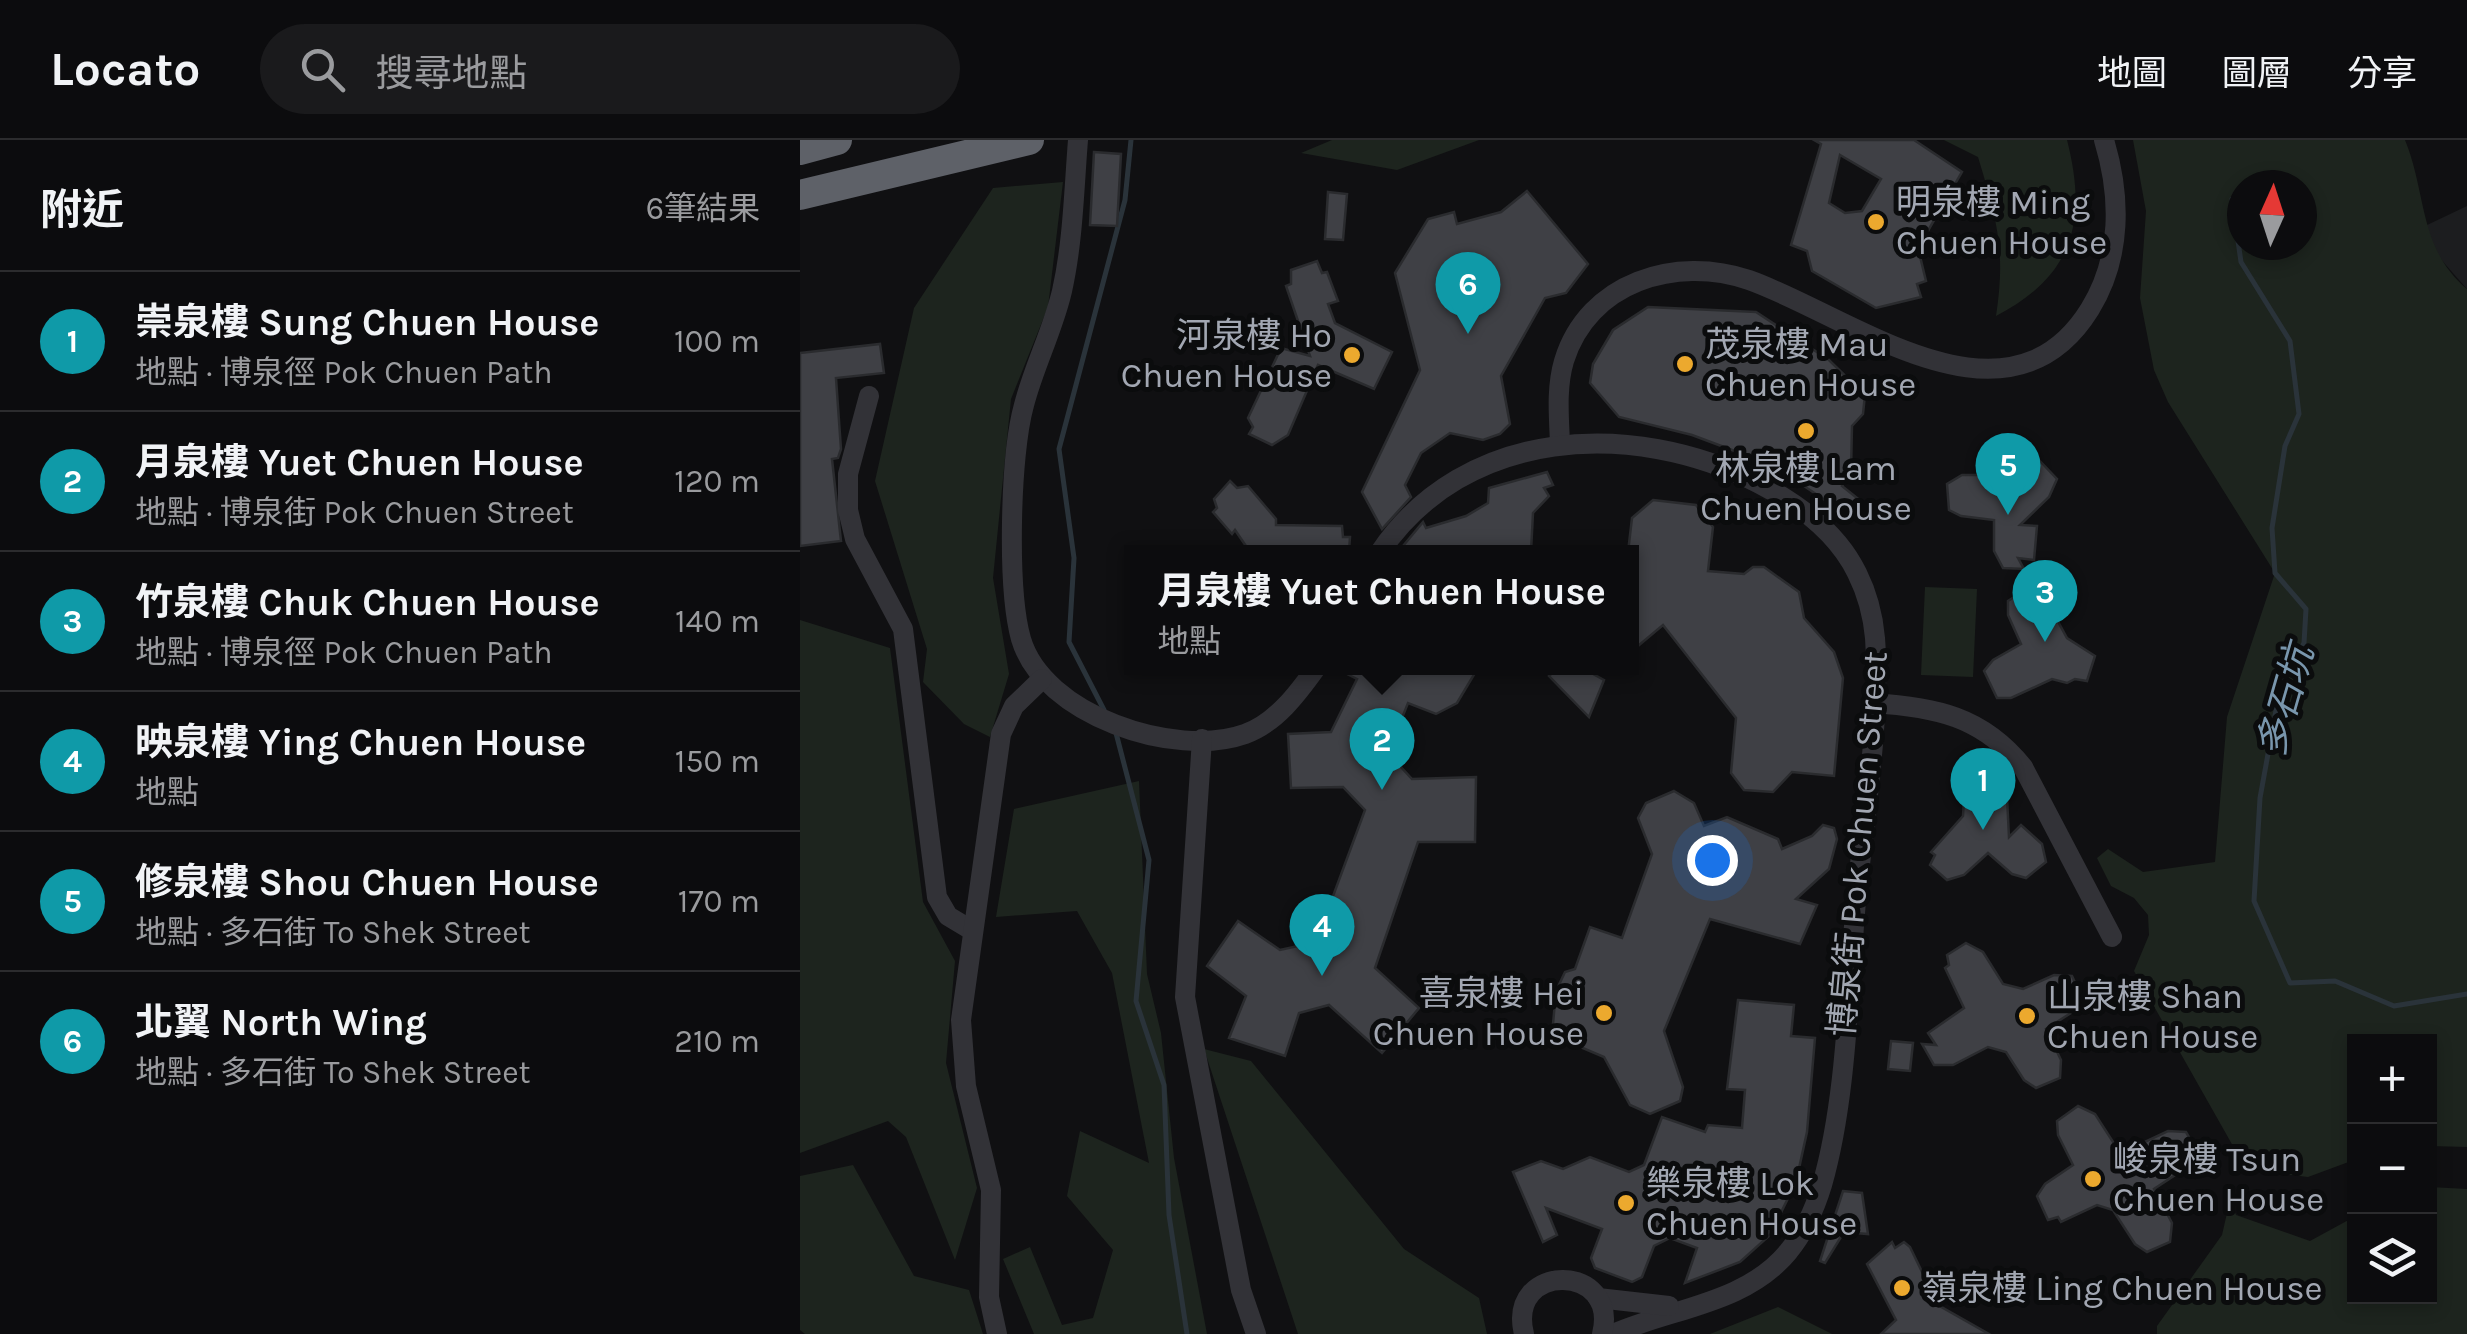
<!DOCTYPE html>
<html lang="zh-TW">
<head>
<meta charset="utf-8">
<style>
	:root { --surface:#0c0c0e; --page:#1a1a1c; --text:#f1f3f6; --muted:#9a9b9e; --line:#2c2c2e; --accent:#7c3aed }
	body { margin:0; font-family:Karla,"Noto Sans TC",sans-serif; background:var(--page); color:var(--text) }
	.controls { position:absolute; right:30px; bottom:30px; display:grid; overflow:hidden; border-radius:0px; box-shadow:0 5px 15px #0003 }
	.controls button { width:90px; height:90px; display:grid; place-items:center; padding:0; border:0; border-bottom:2px solid var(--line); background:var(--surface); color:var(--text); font:50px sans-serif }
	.compass { position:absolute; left:1427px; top:30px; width:90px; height:90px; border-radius:50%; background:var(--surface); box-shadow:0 5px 15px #0003; rotate:3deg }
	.you { position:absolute; left:912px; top:720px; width:35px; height:35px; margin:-25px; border:8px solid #fff; border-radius:50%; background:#1a73e8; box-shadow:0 0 0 15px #1a73e833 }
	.badge { display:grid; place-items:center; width:65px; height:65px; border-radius:50%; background:var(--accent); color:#fff; font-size:32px; font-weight:700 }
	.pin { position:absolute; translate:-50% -82px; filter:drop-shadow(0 2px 5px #0008) }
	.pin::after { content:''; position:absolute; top:52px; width:35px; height:30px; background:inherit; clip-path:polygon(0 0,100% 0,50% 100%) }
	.popup { position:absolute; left:324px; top:405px; width:515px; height:130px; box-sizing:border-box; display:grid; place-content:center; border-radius:0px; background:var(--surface); filter:drop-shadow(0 2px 8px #0005); font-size:32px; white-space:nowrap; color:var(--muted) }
	.popup b { font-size:38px; color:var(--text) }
	.popup::after { content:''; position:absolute; left:50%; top:100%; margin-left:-20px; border:20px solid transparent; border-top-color:var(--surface) }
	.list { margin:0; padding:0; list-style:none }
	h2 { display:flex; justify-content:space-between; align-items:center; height:130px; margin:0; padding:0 40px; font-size:42px }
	h2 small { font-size:32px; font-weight:400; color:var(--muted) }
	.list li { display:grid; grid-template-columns:65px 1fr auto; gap:30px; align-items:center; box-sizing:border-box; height:140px; padding:0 40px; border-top:2px solid var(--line) }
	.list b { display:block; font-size:38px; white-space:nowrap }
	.list p { margin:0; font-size:32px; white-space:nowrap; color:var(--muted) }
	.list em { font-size:32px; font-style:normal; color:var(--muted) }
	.icon { flex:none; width:55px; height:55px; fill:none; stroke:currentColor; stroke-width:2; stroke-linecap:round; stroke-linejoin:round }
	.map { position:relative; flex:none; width:1667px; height:1194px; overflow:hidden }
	header { display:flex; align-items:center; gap:60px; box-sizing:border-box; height:140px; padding:0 50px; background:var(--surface); border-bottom:2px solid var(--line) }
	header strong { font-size:48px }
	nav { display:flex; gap:55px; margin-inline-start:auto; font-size:35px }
	.search { width:700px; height:90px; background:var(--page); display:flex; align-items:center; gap:25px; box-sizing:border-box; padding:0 35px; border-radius:55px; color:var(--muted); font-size:38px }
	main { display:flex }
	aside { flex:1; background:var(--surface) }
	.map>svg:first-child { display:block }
</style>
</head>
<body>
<header>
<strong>Locato</strong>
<div class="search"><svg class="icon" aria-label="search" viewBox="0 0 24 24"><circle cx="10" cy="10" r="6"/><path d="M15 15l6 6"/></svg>搜尋地點</div>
<nav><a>地圖</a><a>圖層</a><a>分享</a></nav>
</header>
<main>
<aside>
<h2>附近<small>6筆結果</small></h2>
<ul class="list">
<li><span class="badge" style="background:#0f9aa8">1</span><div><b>崇泉樓 Sung Chuen House</b><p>地點 · 博泉徑 Pok Chuen Path</p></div><em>100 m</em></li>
<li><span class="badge" style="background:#0f9aa8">2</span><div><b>月泉樓 Yuet Chuen House</b><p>地點 · 博泉街 Pok Chuen Street</p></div><em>120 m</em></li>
<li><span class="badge" style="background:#0f9aa8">3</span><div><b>竹泉樓 Chuk Chuen House</b><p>地點 · 博泉徑 Pok Chuen Path</p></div><em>140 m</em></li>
<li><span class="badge" style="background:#0f9aa8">4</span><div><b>映泉樓 Ying Chuen House</b><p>地點</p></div><em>150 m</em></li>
<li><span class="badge" style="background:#0f9aa8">5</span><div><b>修泉樓 Shou Chuen House</b><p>地點 · 多石街 To Shek Street</p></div><em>170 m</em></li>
<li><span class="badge" style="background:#0f9aa8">6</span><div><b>北翼 North Wing</b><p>地點 · 多石街 To Shek Street</p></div><em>210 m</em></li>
</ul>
</aside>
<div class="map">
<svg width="1667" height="1194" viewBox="0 0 1667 1194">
	<rect width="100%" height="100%" fill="#101012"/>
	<path fill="#1c1d1f" d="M1667,66V149L1638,116L1625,86Z"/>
	<g fill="#1d241e" fill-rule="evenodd">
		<path d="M532,0H679L597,30L501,13Z"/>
		<path d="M1144,0H1267C1288,82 1273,136 1196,176C1206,110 1197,80 1178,17Z"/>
		<path d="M1333,0H1605C1627,53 1618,108 1667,149V1007L1630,1006V902H1554V1020L1508,1037L1446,1029L1334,831L1349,795L1348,775L1334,758L1311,746L1297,718L1308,709L1343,732L1415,722L1427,577L1475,433L1368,262L1354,230L1340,158L1346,71ZM1442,45H1502V105H1442Z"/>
		<path d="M263,42L248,167L211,259L193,438L209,534L190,597L164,584L123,542L127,509L75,341L114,168L193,48Z"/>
		<path d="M1125,447L1177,449L1173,537L1121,535Z"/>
		<path d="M0,480L90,508L123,762L155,821L146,923L177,1048L155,1120L106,997L88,981L0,1013Z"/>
		<path d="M339,641L347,834L361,893L374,1018L407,1194H234L203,1119L230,1107L262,1185L293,1178L313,1110L267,1056L280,991L349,1023L312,833L277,771L196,777L214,669Z"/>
		<path d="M404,909L451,921L604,1109L679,1158L687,1194H498Z"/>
		<path d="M53,1025L114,1136L169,1150L183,1194H5L0,1190V1036Z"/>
		<path d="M1630,1047L1667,1049V1194H1357V1186L1422,1095L1430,1060L1436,1075L1510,1101L1554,1077V1156H1630Z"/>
		<path d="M978,1167L1032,1194H910Z"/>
	</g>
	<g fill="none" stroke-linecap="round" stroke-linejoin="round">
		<g stroke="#2a333a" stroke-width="5">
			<path d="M1432,59L1441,122L1490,201L1499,274L1485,306L1472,388L1475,433L1506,469L1504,503L1480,548L1460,658L1454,761L1490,843L1535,841L1594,866L1667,854"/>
			<path d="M304,570L269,502L274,418L259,309L325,60L331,0"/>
			<path d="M316,593L349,720L336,861L364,945L369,1075L387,1194"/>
		</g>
	</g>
	<g fill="#3f4045" stroke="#2a2b2e" stroke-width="2.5" fill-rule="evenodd">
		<path d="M1014,0H1114L1162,32L1118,108L1126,141L1117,144L1121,157L1076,168L1012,131L1007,111L991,105L1021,4ZM1040,15L1081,39L1062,71L1045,73L1029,63Z"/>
		<path d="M294,12L321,14L317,86L290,85Z"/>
		<path d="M727,51L788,124L766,153L745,158L701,236L710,284L700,294L683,300L650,293L621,313L605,345L611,357L582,389L562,352L620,230L595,133L628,79L654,72L657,84L701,72Z"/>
		<path d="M528,52L547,54L543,100L525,99Z"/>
		<path d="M517,121L522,133L527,132L538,161L528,164L535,183L592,212L574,249L518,225L488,295L472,305L449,294L453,287L448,278L481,208L510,216L486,146L491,144V130Z"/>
		<path d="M848,167L956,172L1029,220L1065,255L1063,274L1052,286L1051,332L1042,346L1062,362L1050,377L1001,344L948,316L892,295L819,277L790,243L793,224L813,190Z"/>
		<path d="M80,204L84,233L36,238L41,309L38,318L32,319L41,401L0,406V213Z"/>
		<path d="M1239,320L1257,339L1249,357L1220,385L1237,386L1234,420L1218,418L1224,429L1203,428L1194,411V380L1161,376L1149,370L1147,344L1162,335H1209L1220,325Z"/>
		<path d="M747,332L753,345L744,348L749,356L733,373L731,412H598L623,382L626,388L666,376L688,363L689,348Z"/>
		<path d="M430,341L437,348L448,346L476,379V385L542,386L543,397H550L549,412H450L435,390L432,394L413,372L417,368L414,359Z"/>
		<path d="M853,360L896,365L913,387L908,431L944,434L953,427H964L999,452L1004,478L1034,512L1043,538L1034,636L992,632L973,652L944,650L931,633L936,578L863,485L832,511V412H828L832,378Z"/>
		<path d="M1233,445L1232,457L1242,452L1267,498L1295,516L1287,541L1275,539L1267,543L1252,539L1211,558H1197L1184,531L1193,520L1221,504L1208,475V461Z"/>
		<path d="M535,528H678L657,563L636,574L608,563L588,613L612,639L676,637L675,702H618L575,828L619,868L582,913L529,865L499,873L485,916L429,898L446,856L407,826L438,781L480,810L516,802L565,670L543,647L491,648L488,594L531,592L557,539Z"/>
		<path d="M757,528H782L804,540L789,577L749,536Z"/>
		<path d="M1198,639L1207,657L1209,697L1221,685L1242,704L1246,722L1226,738L1212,734L1188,713L1164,735L1147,740L1130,725L1135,715L1131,712L1163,676L1164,658L1172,640Z"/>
		<path d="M874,651L894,663L904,686L927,677L978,699L982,709L1012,696L1023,685L1034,688L1037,699L1029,729L996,759L1017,765L1000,804L910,779L864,891L883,947L880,961L850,974L830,965L804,917L752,895L756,851L765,832L775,829L790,787L822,798L852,714L838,678L846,663Z"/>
		<path d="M1166,803L1183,812L1203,844L1223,849L1254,835L1272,836L1283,860L1274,871L1246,889L1261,920L1260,938L1236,948L1224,940L1206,912L1188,907L1153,925H1134L1122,904L1136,905L1128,893L1164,868L1145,828L1149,825L1147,815Z"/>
		<path d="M938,860L994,865L991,896L1015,898L1007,992L996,1042L970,1095L940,1122L885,1143L897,1108L870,1098L854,1106L842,1137L832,1142L795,1128L791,1118L802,1089L746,1068L757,1095L743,1102L713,1032L741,1021L763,1029L790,1017L829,1032L844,1025L862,977L905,992L908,985L942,988L945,950L927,949Z"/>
		<path d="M1091,901L1113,903L1110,931L1088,929Z"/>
		<path d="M1278,966L1295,974L1313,1002L1332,1008L1368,991L1386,992L1397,1011L1390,1020L1392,1024L1354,1049L1372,1083L1370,1102L1347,1112L1335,1104L1313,1070L1297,1065L1261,1082L1258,1077L1248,1080L1237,1056L1245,1044L1273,1025L1258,995L1257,981Z"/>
		<path d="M1043,1051L1062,1053L1068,1094L1044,1092L1025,1123L1020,1121Z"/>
		<path d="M1092,1102L1095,1108L1104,1102L1110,1107L1138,1165L1189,1194H1081L1096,1180L1067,1124Z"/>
	</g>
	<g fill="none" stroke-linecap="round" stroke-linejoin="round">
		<g stroke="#323237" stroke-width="20">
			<path d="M278,0C274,50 273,102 262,151C253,190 234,226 224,265C210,315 207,449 221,499C243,575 375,619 445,594C476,583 498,553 516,528"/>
			<path d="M69,256L48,334V370L55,399L103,489L137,757L148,776L173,791"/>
			<path d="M760,304C759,277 756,248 764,221C788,142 876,115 949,140C1049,175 1207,303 1290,169C1322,117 1321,56 1304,0"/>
			<path d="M580,412C665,287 832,279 958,343C999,364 1037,392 1057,433C1067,453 1073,475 1075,498C1081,576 1064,681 1056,761C1048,851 1047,958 1022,1045C1015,1068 1003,1094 988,1112C945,1164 872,1168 813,1194"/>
			<path d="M1072,563C1135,567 1182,576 1223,627L1312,797"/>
			<path d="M402,599L385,857L441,1150L456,1194"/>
			<path d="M798,1158L869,1166"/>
			<path d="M197,1194L189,1157L191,1050L166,946L161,880L201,594L214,566L242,539"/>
			<path d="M724,1194C706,1121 820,1123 802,1194"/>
		</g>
		<g stroke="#5e6168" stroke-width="30">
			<path d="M0,10L37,0"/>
			<path d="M0,55L229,0"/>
		</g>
	</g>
	<g fill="#eca92e" stroke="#0b0c0d" stroke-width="4">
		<circle cx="1076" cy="82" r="10"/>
		<circle cx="552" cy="215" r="10"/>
		<circle cx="885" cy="224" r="10"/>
		<circle cx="1006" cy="291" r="10"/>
		<circle cx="804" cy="873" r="10"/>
		<circle cx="1227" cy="876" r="10"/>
		<circle cx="1293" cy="1039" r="10"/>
		<circle cx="826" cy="1063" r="10"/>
		<circle cx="1102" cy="1148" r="10"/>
	</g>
	<g text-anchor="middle" stroke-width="10" stroke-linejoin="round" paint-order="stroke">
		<g font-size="35" fill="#a2a7b2" stroke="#0b0c0d" text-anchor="start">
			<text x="1096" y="74">明泉樓 Ming<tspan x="1096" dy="40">Chuen House</tspan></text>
			<text x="532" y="207" text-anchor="end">河泉樓 Ho<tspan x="532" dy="40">Chuen House</tspan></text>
			<text x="905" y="216">茂泉樓 Mau<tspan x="905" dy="40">Chuen House</tspan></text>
			<text x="1006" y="340" text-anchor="middle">林泉樓 Lam<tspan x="1006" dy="40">Chuen House</tspan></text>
			<text x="784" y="865" text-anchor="end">喜泉樓 Hei<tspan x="784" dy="40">Chuen House</tspan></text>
			<text x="1247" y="868">山泉樓 Shan<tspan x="1247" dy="40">Chuen House</tspan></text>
			<text x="1313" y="1031">峻泉樓 Tsun<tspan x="1313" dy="40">Chuen House</tspan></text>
			<text x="846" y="1055">樂泉樓 Lok<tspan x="846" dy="40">Chuen House</tspan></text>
			<text x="1122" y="1160">嶺泉樓 Ling Chuen House</text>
		</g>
		<g font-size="35" fill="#a2a7b2" stroke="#0b0c0d">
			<text transform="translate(1058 704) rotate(-85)" y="12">博泉街 Pok Chuen Street</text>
		</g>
		<g font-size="38" font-style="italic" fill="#7996ad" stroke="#0b0c0d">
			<text transform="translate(1485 561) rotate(-74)" y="13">多石坑</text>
		</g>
	</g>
</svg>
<div class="controls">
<button>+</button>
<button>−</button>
<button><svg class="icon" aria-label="layers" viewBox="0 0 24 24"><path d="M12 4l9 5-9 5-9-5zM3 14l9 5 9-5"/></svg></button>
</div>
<svg class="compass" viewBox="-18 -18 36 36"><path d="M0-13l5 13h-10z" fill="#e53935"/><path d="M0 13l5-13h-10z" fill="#9a9b9e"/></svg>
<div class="you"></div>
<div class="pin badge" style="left:1183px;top:690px;background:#0f9aa8">1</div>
<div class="pin badge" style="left:582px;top:650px;background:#0f9aa8">2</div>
<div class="popup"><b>月泉樓 Yuet Chuen House</b>地點</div>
<div class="pin badge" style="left:1245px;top:502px;background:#0f9aa8">3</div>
<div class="pin badge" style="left:522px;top:836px;background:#0f9aa8">4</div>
<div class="pin badge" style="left:1208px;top:375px;background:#0f9aa8">5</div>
<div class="pin badge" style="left:668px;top:194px;background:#0f9aa8">6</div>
</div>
</main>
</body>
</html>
